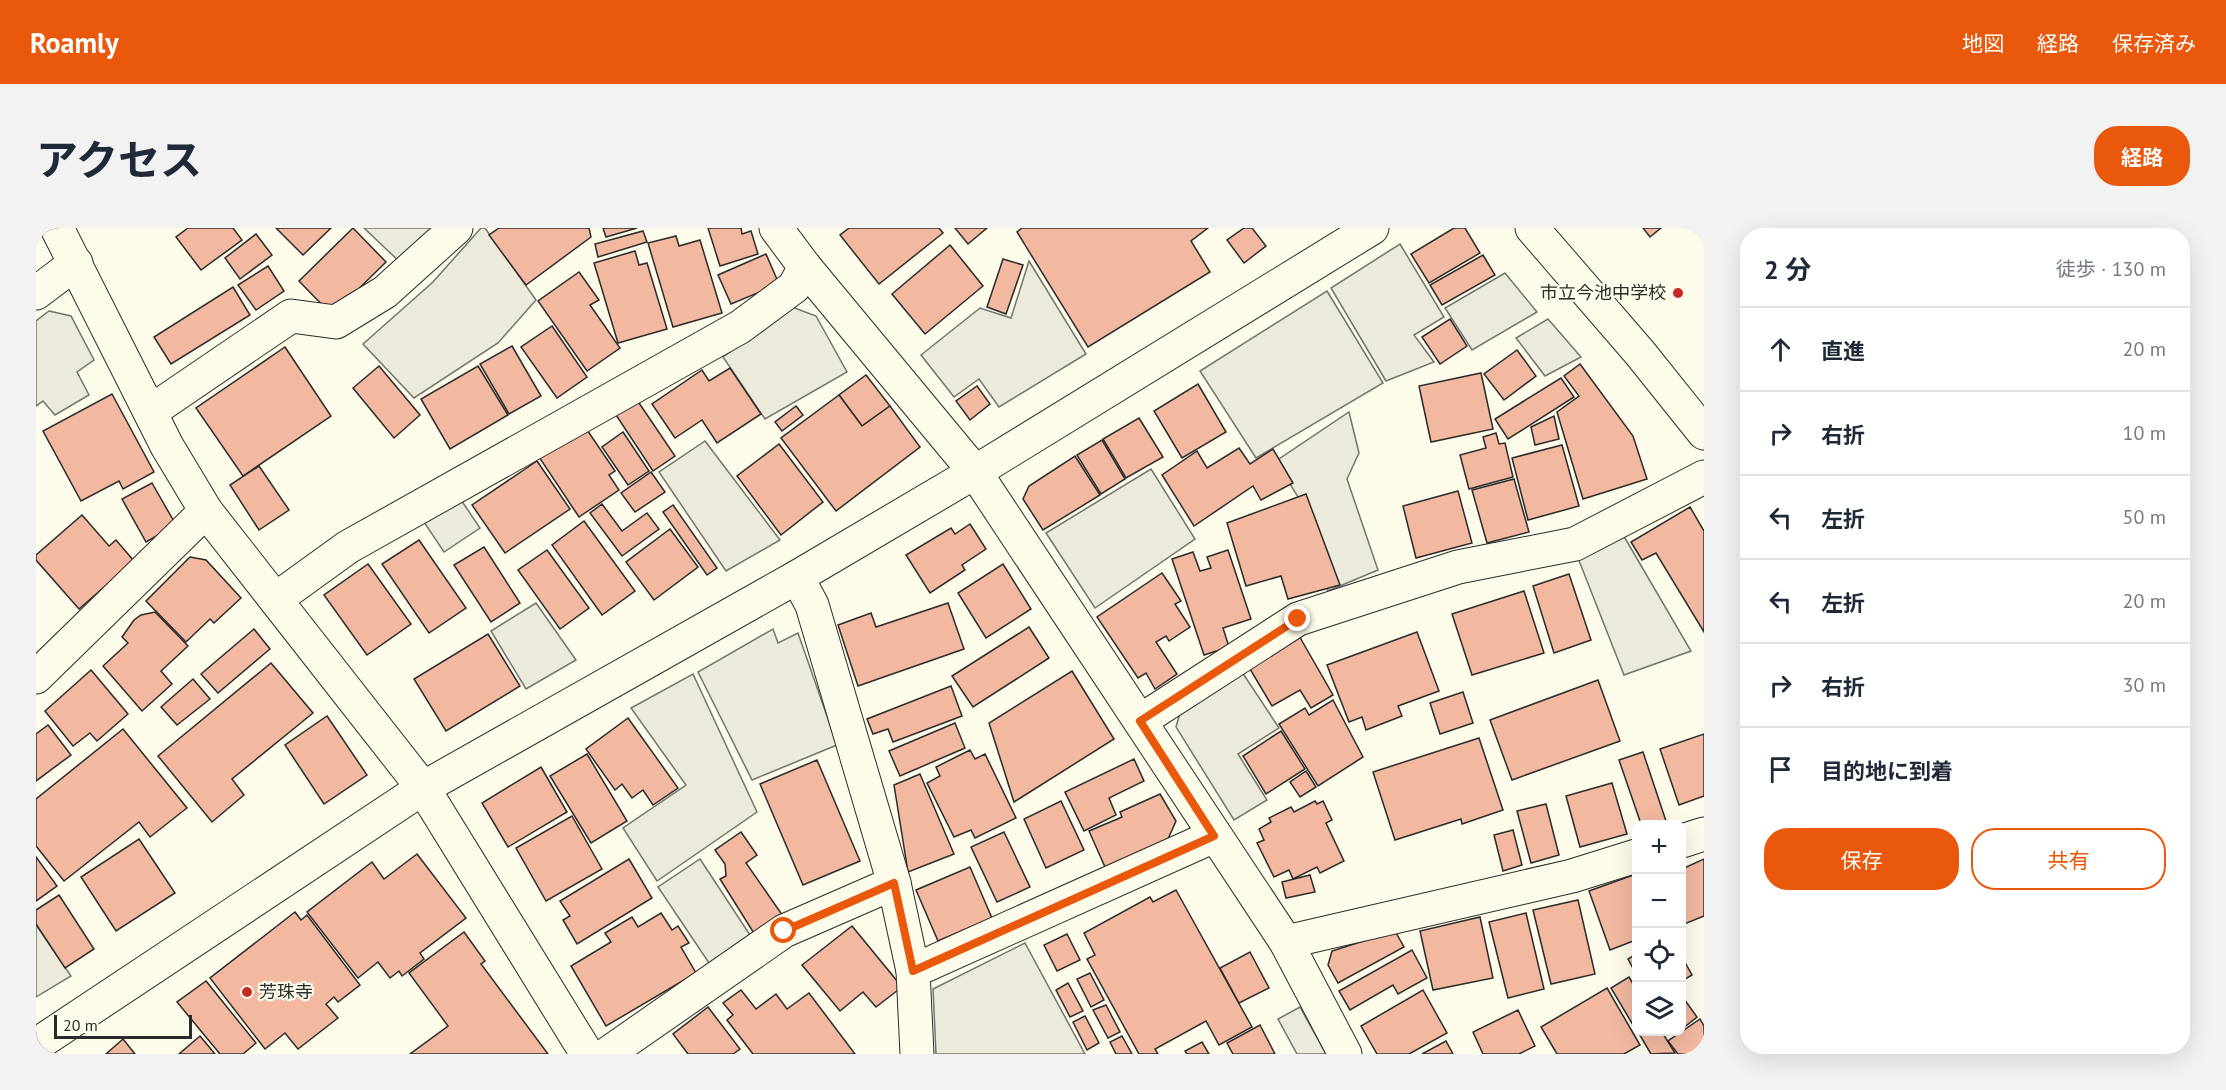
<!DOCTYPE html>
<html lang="ja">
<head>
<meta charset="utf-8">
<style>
	:root { --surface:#fff; --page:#f2f2f3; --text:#1f2937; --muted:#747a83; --line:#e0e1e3; --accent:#ea580c }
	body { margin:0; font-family:"PT Sans","Noto Sans JP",sans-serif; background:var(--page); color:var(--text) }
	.controls { position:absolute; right:18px; bottom:18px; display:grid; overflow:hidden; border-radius:12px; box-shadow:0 6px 24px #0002 }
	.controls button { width:54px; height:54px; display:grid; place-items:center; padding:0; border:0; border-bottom:2px solid var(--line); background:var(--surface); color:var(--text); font:30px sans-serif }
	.scale { position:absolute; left:18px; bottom:15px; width:138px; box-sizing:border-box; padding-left:6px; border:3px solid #2b2b2b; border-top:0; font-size:16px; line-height:21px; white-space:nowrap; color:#2b2b2b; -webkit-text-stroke:4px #fdfbea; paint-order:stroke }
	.stop { position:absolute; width:18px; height:18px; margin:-14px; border:4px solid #ea580c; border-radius:50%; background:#fff }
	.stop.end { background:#ea580c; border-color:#fff; box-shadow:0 2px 6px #0008 }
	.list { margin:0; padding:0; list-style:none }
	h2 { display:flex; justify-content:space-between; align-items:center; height:78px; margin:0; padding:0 24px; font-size:26px }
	h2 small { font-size:20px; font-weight:400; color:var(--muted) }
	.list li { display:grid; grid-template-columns:39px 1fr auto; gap:18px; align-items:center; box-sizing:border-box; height:84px; padding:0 24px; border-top:2px solid var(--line) }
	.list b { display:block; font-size:22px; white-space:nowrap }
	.list em { font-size:20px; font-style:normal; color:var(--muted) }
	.actions { display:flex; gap:12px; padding:18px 24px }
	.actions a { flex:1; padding:14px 0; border:2px solid var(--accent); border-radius:24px; text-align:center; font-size:21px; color:var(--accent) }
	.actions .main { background:var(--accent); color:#fff }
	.icon { flex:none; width:33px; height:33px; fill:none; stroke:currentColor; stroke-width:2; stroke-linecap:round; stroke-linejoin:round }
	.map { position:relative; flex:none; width:1668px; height:826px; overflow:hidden; border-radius:24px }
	header { display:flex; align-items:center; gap:36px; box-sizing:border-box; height:84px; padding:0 30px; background:var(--accent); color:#fff }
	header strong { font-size:28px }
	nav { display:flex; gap:33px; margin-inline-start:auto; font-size:21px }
	.intro { display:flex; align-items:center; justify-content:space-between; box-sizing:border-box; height:144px; padding:0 36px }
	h1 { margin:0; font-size:42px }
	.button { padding:15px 27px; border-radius:24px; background:var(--accent); color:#fff; font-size:21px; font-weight:700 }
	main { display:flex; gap:36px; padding:0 36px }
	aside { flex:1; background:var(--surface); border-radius:24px; box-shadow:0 6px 24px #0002 }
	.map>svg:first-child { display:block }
</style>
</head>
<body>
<header>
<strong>Roamly</strong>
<nav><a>地図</a><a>経路</a><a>保存済み</a></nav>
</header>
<div class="intro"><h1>アクセス</h1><a class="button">経路</a></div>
<main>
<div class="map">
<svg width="1668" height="826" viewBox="0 0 1668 826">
	<rect width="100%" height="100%" fill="#fdfbea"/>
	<g fill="#ecebdb" stroke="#74746e" stroke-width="1.5">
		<path d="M756,79L780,88L811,144L729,191L687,129Z"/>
		<path d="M1313,184L1323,225L1311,251L1342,342L1292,363L1270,282L1240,233Z"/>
	</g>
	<g fill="#eceadb" stroke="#74746e" stroke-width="1.5">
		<path d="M328,0H407L366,36Z"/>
		<path d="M445,0H449L500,72L462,115L378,170L327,116L397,54Z"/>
		<path d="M1364,16L1408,89L1378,107L1398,134L1350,153L1295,60Z"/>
		<path d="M993,33L1050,126L963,179L943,151L918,169L885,127L944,80L975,90Z"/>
		<path d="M1469,45L1501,84L1436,122L1409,80Z"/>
		<path d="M1291,63L1347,155L1220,230L1164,143Z"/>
		<path d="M13,83L35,88L58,132L41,144L53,167L19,187L7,173L0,178V93Z"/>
		<path d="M1512,91L1545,129L1509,148L1480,110Z"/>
		<path d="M669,213L744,312L690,343L623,244Z"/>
		<path d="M1115,241L1159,311L1059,380L1010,305Z"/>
		<path d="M419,263L444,300L408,324L382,285Z"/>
		<path d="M1586,305L1655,423L1588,447L1540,325Z"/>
		<path d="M500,375L540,432L490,461L455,403Z"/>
		<path d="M737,401L742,415L762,405L801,517L716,552L662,444Z"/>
		<path d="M1204,441L1243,500L1202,526L1231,572L1198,592L1140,499L1146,478Z"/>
		<path d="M657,446L721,584L621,653L587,600L650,557L595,480Z"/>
		<path d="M664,631L714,707L673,735L622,659Z"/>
		<path d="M0,697L35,748L0,769Z"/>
		<path d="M989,715L1049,826H900L897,761Z"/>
		<path d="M1264,779L1290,826H1261L1242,791Z"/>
	</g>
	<g fill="#f2b8a0" stroke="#2b2b2b" stroke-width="1.5">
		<path d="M152,0H197L206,12L165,42L140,9Z"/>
		<path d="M240,0H295L267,27Z"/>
		<path d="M317,0L350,34L296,87L263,53Z"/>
		<path d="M463,0H553L555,9L490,57L453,7Z"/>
		<path d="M567,0H601L570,9Z"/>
		<path d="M672,0H705L706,6L715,3L722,26L684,38Z"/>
		<path d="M813,0H903L907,5L843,56L804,7Z"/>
		<path d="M919,0H951L932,16Z"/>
		<path d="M986,0H1172L1155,13L1174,44L1052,119L981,4Z"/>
		<path d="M1208,0H1216L1230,18L1208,35L1191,12Z"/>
		<path d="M1418,0H1429L1444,25L1393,55L1375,26Z"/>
		<path d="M1607,0H1625L1614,9Z"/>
		<path d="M607,3L611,14L562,29L559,16Z"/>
		<path d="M220,6L236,27L204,51L189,30Z"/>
		<path d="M640,8L643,18L664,12L686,85L637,99L612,15Z"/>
		<path d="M914,17L947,58L889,106L856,66Z"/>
		<path d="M599,23L603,37L611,35L631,101L582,115L558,35Z"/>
		<path d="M730,26L743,56L695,76L682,47Z"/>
		<path d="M1447,27L1459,47L1406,77L1394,57Z"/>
		<path d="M967,31L987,37L970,86L951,79Z"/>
		<path d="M232,38L248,63L220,82L202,57Z"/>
		<path d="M543,44L563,72L554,77L584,120L551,143L502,73Z"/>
		<path d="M197,59L214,87L135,136L118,109Z"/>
		<path d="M1414,91L1431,118L1404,136L1386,109Z"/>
		<path d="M516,98L551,149L521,170L485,119Z"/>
		<path d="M476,118L505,168L473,186L444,136Z"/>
		<path d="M249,119L295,188L207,248L160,180Z"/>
		<path d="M1481,122L1500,148L1468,172L1448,146Z"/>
		<path d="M1544,136L1597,208L1611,251L1547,271L1521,184L1543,168L1528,148Z"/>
		<path d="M343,138L384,187L358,210L317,160Z"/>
		<path d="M442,138L472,187L414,221L385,171Z"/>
		<path d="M694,140L725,186L681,215L666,192L639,210L616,176L666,142L673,153Z"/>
		<path d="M1445,145L1457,201L1395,214L1383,158Z"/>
		<path d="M830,147L854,178L826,198L803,167Z"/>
		<path d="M1525,150L1538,169L1472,211L1459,191Z"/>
		<path d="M1162,156L1190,204L1146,230L1118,183Z"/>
		<path d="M941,158L954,176L934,192L920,173Z"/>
		<path d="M76,166L118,244L87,261L83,253L45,273L7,203Z"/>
		<path d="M803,167L826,198L854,178L884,219L800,283L745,210Z"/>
		<path d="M599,169L639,228L617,243L578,184Z"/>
		<path d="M760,178L767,187L746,203L739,194Z"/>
		<path d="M1518,188L1523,211L1499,217L1495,199Z"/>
		<path d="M1103,190L1127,229L1090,250L1067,211Z"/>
		<path d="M545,193L579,243L573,247L583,262L543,289L503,229Z"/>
		<path d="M587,204L613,243L592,257L566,219Z"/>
		<path d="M1460,205L1463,216L1469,215L1477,249L1433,261L1424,227L1450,220L1447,209Z"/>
		<path d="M1066,212L1089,251L1065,266L1041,227Z"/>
		<path d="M743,216L787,274L745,307L701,248Z"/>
		<path d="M1526,217L1543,278L1492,292L1476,230Z"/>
		<path d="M1203,220L1214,236L1237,221L1257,255L1225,272L1217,258L1158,298L1126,247L1161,223L1171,240Z"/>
		<path d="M1039,228L1064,267L1007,302L987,271L993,258Z"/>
		<path d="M501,233L534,281L469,325L436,277Z"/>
		<path d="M223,238L253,282L223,302L194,257Z"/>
		<path d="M615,244L629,264L599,284L585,265Z"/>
		<path d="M1478,251L1493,304L1451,315L1436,262Z"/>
		<path d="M116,255L140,297L110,314L86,271Z"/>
		<path d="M1422,263L1436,315L1380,330L1367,278Z"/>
		<path d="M1270,266L1304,357L1252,371L1245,348L1210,358L1191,295Z"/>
		<path d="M566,276L586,303L611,285L623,301L586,328L554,285Z"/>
		<path d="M637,277L681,340L671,347L627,284Z"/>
		<path d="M1654,279L1668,303V404L1620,325L1606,332L1595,314Z"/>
		<path d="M46,287L73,318L80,312L98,333L43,381L0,332V327Z"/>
		<path d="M548,293L599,363L566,387L516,317Z"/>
		<path d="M934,296L950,321L926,337L929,342L894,365L870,327L915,300L919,306Z"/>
		<path d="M634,301L662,339L618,372L590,334Z"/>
		<path d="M383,312L430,380L393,405L346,336Z"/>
		<path d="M448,319L484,375L455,394L418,337Z"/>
		<path d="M511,322L553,380L524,401L482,342Z"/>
		<path d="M1192,322L1215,391L1187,400L1193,419L1168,427L1136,331L1157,324L1164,343L1175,340L1171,329Z"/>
		<path d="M154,329L170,332L205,370L178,395L174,391L150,414L110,373Z"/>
		<path d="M332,336L375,396L331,427L288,367Z"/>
		<path d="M967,336L995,381L950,410L922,365Z"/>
		<path d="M1126,345L1145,373L1139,376L1154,399L1133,413L1130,408L1120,414L1141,446L1119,461L1110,445L1102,450L1061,389Z"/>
		<path d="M1533,346L1555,412L1518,425L1497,358Z"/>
		<path d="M1488,363L1508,425L1436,447L1416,386Z"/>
		<path d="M912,375L928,421L822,458L802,397L835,385L840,399Z"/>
		<path d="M119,384L152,418L125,443L136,456L106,483L67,438L92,415L86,409L98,392L105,387Z"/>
		<path d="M993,399L1013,430L937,479L916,448Z"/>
		<path d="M218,401L234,421L182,465L165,446Z"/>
		<path d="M1381,404L1403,463L1362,478L1366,488L1330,502L1326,489L1313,494L1291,437Z"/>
		<path d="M452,406L484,458L410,503L378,451Z"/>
		<path d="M1262,406L1297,467L1275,480L1264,462L1236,478L1211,436Z"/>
		<path d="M235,435L277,485L196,551L208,567L176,594L122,528Z"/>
		<path d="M55,442L92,486L61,513L54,505L37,518L9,483Z"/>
		<path d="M1036,443L1078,511L978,574L953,495Z"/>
		<path d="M157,451L174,471L141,497L125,479Z"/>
		<path d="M1562,452L1584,513L1476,552L1454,492Z"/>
		<path d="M915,458L926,488L857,514L852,501L837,506L831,491Z"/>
		<path d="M1427,464L1437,495L1404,506L1394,475Z"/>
		<path d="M1297,472L1327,529L1282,558L1243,496L1269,480L1273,487Z"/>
		<path d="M291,488L331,547L288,576L249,517Z"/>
		<path d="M592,490L642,560L617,577L607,562L596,570L586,556L579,562L550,521Z"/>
		<path d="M919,495L929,520L864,548L853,523Z"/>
		<path d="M12,497L35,527L0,553V506Z"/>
		<path d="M87,501L151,580L114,609L103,594L28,653L0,618V571Z"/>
		<path d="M1245,503L1269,541L1230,566L1207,528Z"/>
		<path d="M1668,506V568L1643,577L1624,521Z"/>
		<path d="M1443,510L1467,582L1426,596L1425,591L1359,612L1337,544Z"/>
		<path d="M934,522L939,531L949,526L980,590L939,610L935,602L918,609L891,555L904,548L900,539Z"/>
		<path d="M1607,524L1630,593L1618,596H1605L1583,532Z"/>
		<path d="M551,526L591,593L555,615L514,548Z"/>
		<path d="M1098,531L1108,553L1073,570L1080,587L1048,603L1029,564Z"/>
		<path d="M781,532L824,633L767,657L724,556Z"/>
		<path d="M505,539L531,584L472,619L446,575Z"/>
		<path d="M1270,543L1280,559L1264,569L1254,554Z"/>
		<path d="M884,546L918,626L872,644L858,557Z"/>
		<path d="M1576,555L1591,606L1544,619L1530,568Z"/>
		<path d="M1124,566L1140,593L1132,611L1069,639L1053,603L1086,589L1084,584Z"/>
		<path d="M1025,573L1048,622L1010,640L988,591Z"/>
		<path d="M1279,573L1281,576L1287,573L1296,592L1290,595L1308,633L1284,645L1281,639L1257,651L1253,642L1238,649L1221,615L1228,612L1223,601L1235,594L1233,590L1255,579L1258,584Z"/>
		<path d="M1510,576L1523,627L1495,635L1481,583Z"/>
		<path d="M536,588L566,641L510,673L480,620Z"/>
		<path d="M1477,602L1486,637L1467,643L1458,607Z"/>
		<path d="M705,604L721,627L710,635L747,688L719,707L684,651L690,648L689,636L679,622Z"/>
		<path d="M968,604L994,659L961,674L935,619Z"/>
		<path d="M103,611L139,665L80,703L45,649Z"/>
		<path d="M381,626L430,690L384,725L388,731L366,748L363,743L354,750L342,734L322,750L271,684L336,634L348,651Z"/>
		<path d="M0,629L21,658L0,673Z"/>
		<path d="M593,631L616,670L541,716L527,692L534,688L524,673Z"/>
		<path d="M1668,631V688L1646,697V641Z"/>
		<path d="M934,639L956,690L902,713L880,662Z"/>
		<path d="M1600,646V712L1574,722L1553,663Z"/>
		<path d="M1274,647L1279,664L1250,670L1246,654Z"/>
		<path d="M1140,662L1216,799L1183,817L1170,793L1119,821L1122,826H1103L1051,731L1059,727L1048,705L1114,669L1117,674Z"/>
		<path d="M23,667L58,721L29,740L0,696V682Z"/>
		<path d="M1542,672L1559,746L1515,756L1497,682Z"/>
		<path d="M259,684L265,692L271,687L324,757L302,774L298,769L290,776L302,790L262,821L249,805L229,821L174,750Z"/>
		<path d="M625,685L636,702L642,698L653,715L645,719L660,745L570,798L535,738L575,714L569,705L596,689L602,699Z"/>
		<path d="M1490,685L1508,761L1472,770L1453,694Z"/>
		<path d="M1444,689L1457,750L1397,762L1384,703Z"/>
		<path d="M816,698L866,759L840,779L827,764L804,783L766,737Z"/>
		<path d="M1359,703L1368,719L1302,755L1292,737L1296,723Z"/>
		<path d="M428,704L449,733L445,736L512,826H374L412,798L373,745Z"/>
		<path d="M1031,706L1044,732L1021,743L1008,717Z"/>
		<path d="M1376,722L1391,750L1362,766L1357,757L1314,782L1303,763Z"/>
		<path d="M1214,724L1233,760L1203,775L1184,740Z"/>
		<path d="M1600,726V746L1592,731Z"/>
		<path d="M1646,729L1656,747L1646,753Z"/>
		<path d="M1054,745L1068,772L1055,779L1041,751Z"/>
		<path d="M1593,749L1600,761V802L1575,760Z"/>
		<path d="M170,753L220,815L207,826H184L141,774Z"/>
		<path d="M1032,755L1047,783L1034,789L1020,762Z"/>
		<path d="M1571,760L1604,817L1588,826H1521L1505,799Z"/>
		<path d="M705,762L720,781L740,766L751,781L773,765L819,826H717L691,792L697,787L687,775Z"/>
		<path d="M1387,762L1411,805L1373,826H1341L1325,798Z"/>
		<path d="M1646,768L1661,789L1646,801Z"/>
		<path d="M1070,777L1084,804L1072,810L1057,782Z"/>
		<path d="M672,779L704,821L697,826H652L637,806Z"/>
		<path d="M1482,782L1499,818L1483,826H1447L1437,804Z"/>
		<path d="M1049,788L1063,815L1051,822L1037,794Z"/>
		<path d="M1664,791L1668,798V826H1642L1632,813Z"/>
		<path d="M1224,797L1239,826H1197L1191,815Z"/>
		<path d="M1602,804H1626L1639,825L1615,826Z"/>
		<path d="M164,808L179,826H143Z"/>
		<path d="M1086,808L1096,826H1080L1074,814Z"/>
		<path d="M87,811L99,826H70Z"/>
		<path d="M1410,813L1417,826H1386Z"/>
		<path d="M1166,814L1173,826H1151L1149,823Z"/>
	</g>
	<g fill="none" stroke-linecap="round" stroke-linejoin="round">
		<defs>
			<g id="minor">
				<path d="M21,0L131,218L170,283L387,560L551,826"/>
				<path d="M740,0L769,39L939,244L1250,714L1309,826"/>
				<path d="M1496,0L1604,125L1668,205"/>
				<path d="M0,65L40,35"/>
				<path d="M114,184L255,88L300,94L349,64L420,0"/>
				<path d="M761,349L776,377L858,655L877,743L881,826"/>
				<path d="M240,371L312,319L704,99L758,59L769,39"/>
				<path d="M0,449L170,283"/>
				<path d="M1104,493L1262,391L1422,339L1539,316L1668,249"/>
				<path d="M1646,613L1668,606"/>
				<path d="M1250,714L1536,648L1600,628"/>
				<path d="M877,743L1178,608"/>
				<path d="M0,817L387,560L761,349L939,244L1336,0"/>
				<path d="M571,826L748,703L858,655"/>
			</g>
		</defs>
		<use href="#minor" stroke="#2b2b2b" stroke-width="35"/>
		<use href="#minor" stroke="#fdfbea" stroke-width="33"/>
	</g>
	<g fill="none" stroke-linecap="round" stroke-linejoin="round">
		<path stroke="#ea580c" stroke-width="8" d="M748,703L858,655L877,743L1178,608L1104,493L1262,391"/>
	</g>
	<g fill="#c62828" stroke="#fdfbea" stroke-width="2">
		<circle cx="1642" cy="65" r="6"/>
		<circle cx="211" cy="764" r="6"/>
	</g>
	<g text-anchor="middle" stroke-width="4.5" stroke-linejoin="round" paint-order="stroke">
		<g font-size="18" fill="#2b2b2b" stroke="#fdfbea" text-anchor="end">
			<text x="1630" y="71">市立今池中学校</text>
			<text x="223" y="770" text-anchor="start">芳珠寺</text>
		</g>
	</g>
</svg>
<div class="controls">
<button>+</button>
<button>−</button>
<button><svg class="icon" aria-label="locate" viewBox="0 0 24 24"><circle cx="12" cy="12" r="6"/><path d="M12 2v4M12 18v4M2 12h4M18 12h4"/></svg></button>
<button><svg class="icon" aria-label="layers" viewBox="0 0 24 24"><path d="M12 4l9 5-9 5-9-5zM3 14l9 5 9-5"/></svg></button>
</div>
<div class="scale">20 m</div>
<div class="stop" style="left:748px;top:703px"></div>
<div class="stop end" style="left:1262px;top:391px"></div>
</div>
<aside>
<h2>2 分<small>徒歩 · 130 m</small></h2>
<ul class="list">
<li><svg class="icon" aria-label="ahead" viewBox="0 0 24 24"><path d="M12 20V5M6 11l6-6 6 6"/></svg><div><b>直進</b></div><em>20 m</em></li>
<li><svg class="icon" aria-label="right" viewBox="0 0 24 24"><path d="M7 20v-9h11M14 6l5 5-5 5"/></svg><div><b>右折</b></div><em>10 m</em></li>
<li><svg class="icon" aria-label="left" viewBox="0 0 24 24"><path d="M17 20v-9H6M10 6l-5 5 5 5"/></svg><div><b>左折</b></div><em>50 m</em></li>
<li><svg class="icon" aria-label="left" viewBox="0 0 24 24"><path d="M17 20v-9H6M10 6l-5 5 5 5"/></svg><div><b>左折</b></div><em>20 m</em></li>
<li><svg class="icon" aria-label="right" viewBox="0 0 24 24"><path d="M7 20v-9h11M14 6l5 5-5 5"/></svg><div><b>右折</b></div><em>30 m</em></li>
<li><svg class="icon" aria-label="arrive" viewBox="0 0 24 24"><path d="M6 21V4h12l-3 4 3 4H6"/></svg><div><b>目的地に到着</b></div></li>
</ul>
<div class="actions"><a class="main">保存</a><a>共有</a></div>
</aside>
</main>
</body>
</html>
